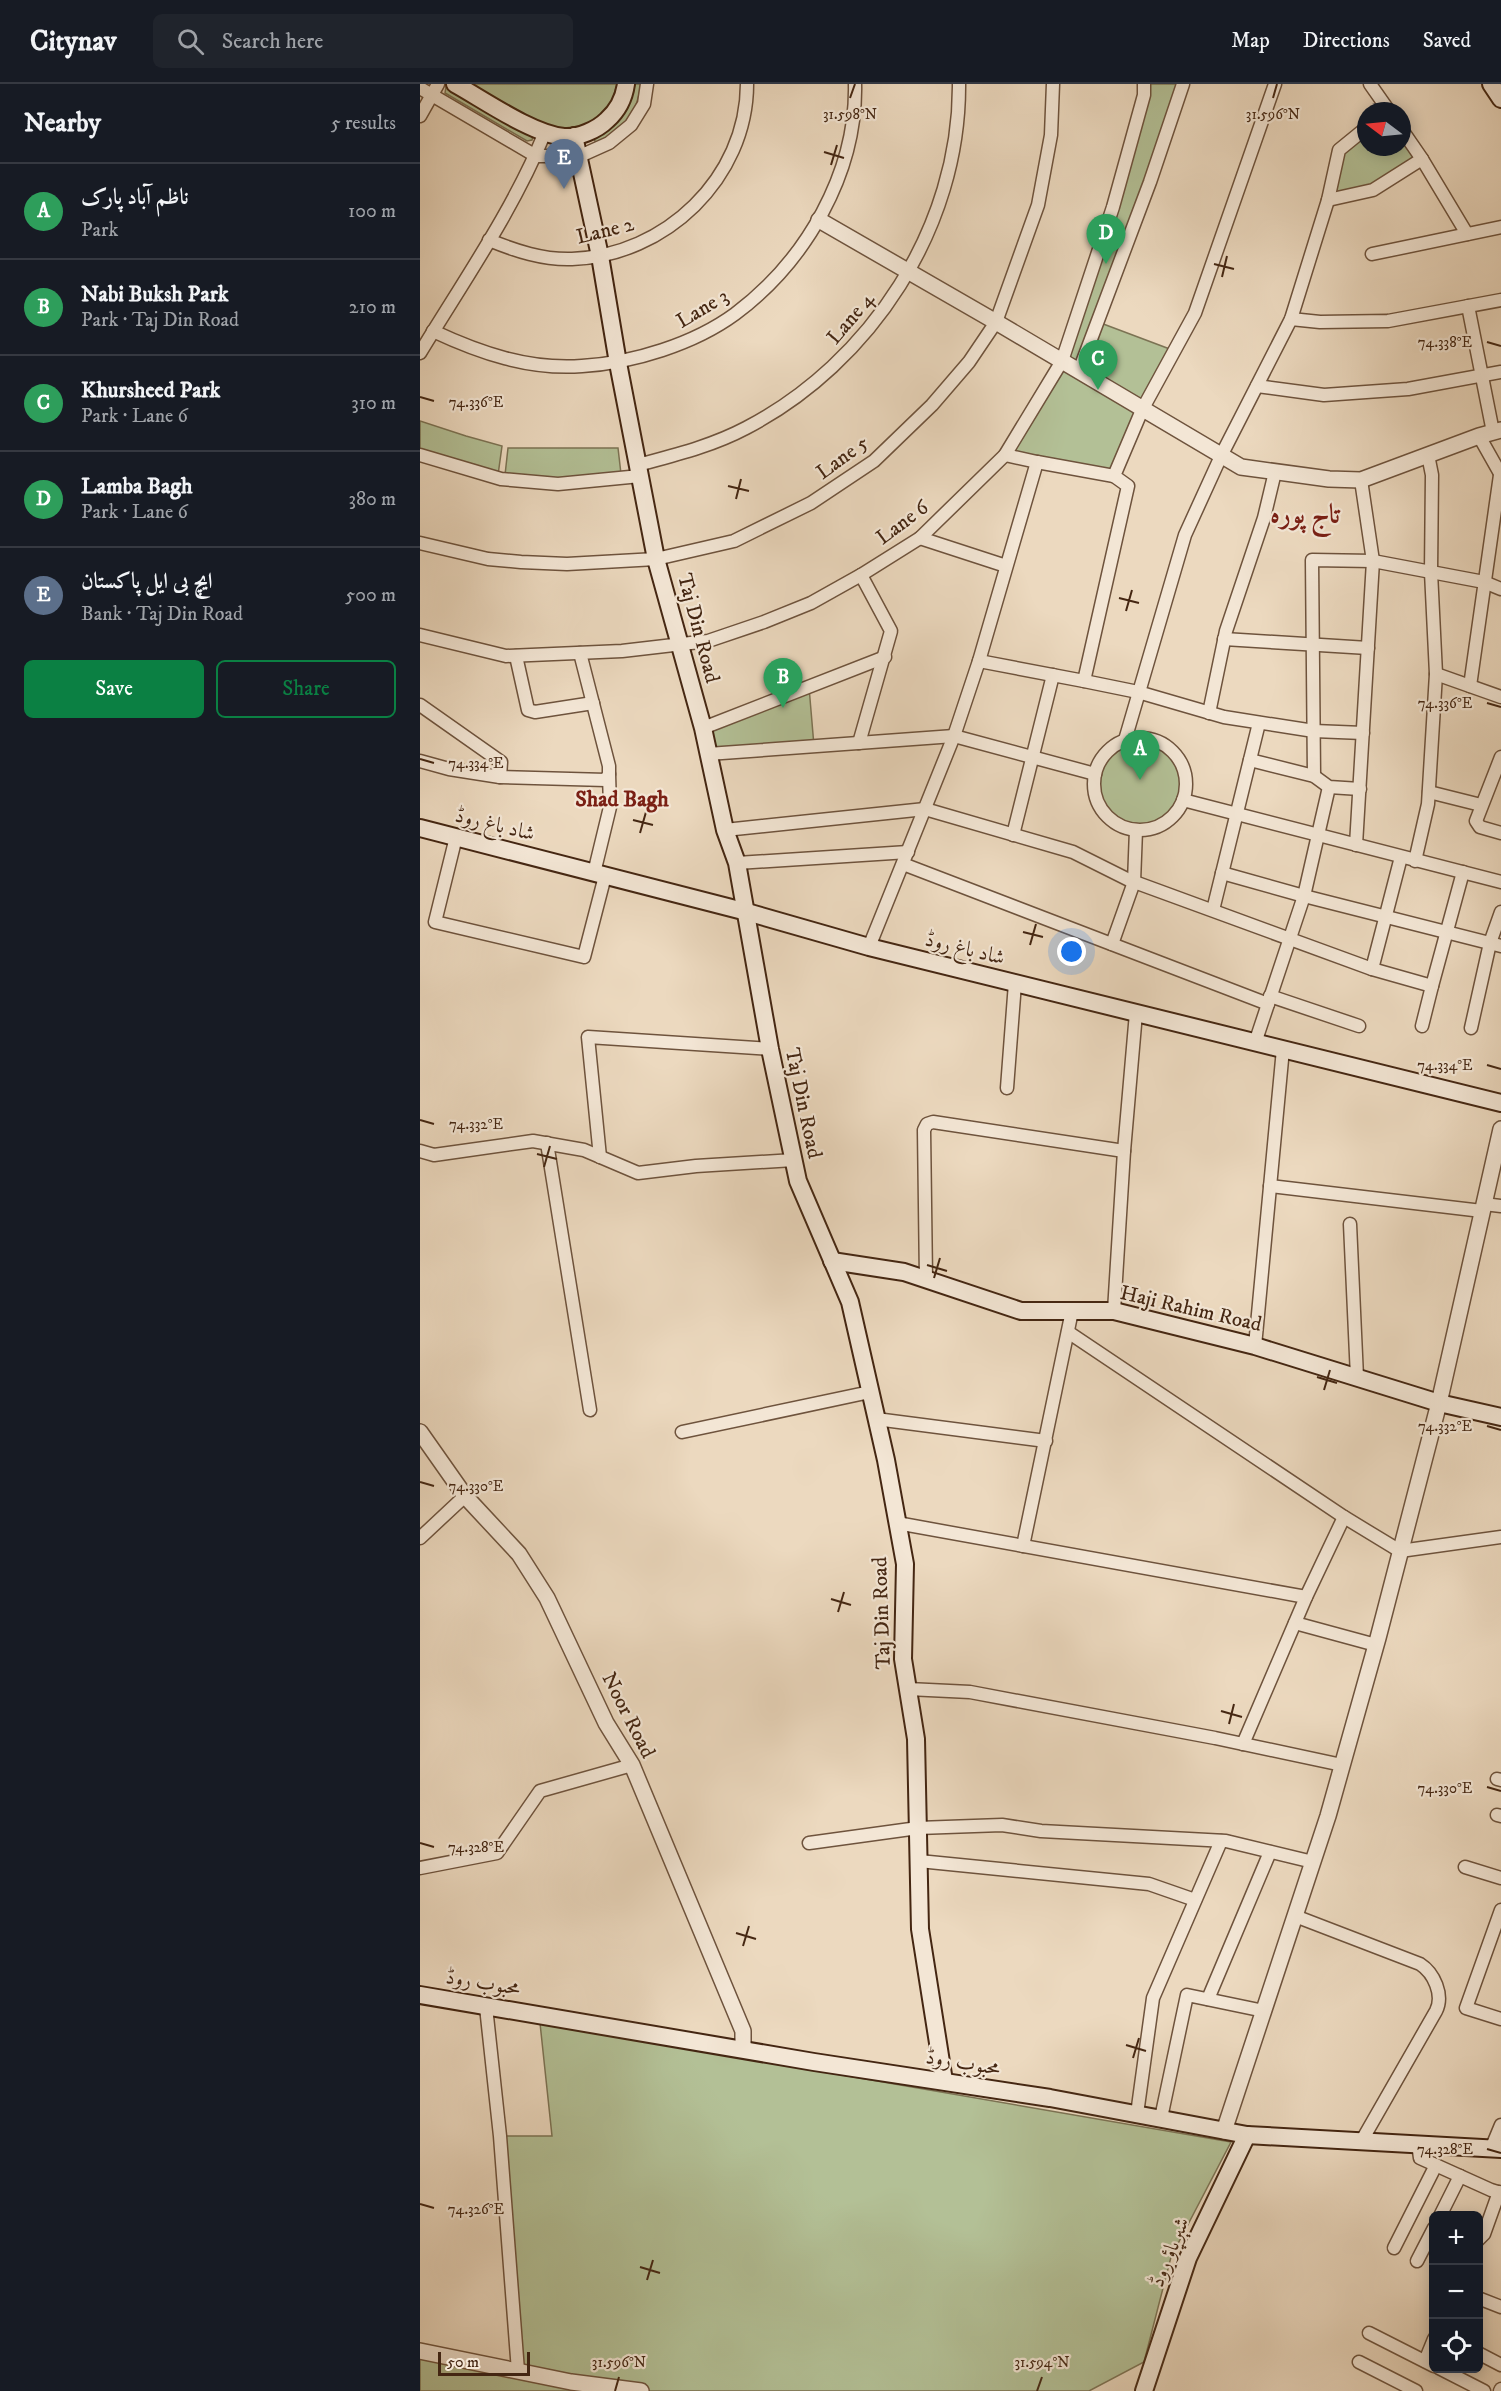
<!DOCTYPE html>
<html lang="en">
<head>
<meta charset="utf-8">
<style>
	:root { --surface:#171b24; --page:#20242c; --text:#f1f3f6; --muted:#9ea1a6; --line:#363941; --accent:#0b8043 }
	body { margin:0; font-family:"IM FELL DW Pica",Amiri,serif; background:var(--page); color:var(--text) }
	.controls { position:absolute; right:18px; bottom:18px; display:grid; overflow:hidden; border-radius:9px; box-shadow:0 3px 15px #0003 }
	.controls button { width:54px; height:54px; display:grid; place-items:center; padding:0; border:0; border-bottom:2px solid var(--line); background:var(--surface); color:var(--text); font:30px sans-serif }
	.compass { position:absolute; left:937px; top:18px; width:54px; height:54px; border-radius:50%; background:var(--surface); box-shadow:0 3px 15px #0003; rotate:286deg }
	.scale { position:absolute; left:18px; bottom:15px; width:92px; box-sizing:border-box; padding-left:6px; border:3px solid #442612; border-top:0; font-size:16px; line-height:21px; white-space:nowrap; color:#442612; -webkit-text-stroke:4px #f3e6d5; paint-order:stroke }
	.you { position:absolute; left:652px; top:868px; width:21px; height:21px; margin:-15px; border:4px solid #fff; border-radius:50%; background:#1a73e8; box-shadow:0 0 0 9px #1a73e833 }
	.badge { display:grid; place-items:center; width:39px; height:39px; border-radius:50%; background:var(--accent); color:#fff; font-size:20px; font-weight:700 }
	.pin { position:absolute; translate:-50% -50px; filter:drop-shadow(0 2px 3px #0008) }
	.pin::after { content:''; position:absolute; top:32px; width:21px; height:18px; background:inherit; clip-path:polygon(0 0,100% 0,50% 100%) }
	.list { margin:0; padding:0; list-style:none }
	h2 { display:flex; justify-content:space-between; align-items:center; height:78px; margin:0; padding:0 24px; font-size:26px }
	h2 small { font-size:20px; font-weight:400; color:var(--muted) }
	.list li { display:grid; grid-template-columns:39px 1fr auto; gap:18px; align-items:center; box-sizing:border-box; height:96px; padding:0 24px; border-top:2px solid var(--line) }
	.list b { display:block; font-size:22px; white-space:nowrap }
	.list p { margin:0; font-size:20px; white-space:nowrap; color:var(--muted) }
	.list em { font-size:20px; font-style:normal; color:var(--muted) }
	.actions { display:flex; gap:12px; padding:18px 24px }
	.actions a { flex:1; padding:14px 0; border:2px solid var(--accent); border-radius:9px; text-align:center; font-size:21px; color:var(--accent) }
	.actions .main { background:var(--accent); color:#fff }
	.icon { flex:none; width:33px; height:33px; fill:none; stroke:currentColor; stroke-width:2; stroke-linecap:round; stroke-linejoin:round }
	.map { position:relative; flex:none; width:1081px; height:2307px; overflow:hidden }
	header { display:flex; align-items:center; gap:36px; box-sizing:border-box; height:84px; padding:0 30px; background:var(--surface); border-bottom:2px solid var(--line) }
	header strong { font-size:28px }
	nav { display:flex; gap:33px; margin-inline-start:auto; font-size:21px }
	.search { width:420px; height:54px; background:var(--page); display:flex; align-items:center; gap:15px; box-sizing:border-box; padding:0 21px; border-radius:9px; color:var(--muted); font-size:22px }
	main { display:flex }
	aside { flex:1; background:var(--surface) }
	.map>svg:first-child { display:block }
</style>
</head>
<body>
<header>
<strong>Citynav</strong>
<div class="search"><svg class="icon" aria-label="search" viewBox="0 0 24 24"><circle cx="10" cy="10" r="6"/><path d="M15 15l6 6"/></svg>Search here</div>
<nav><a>Map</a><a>Directions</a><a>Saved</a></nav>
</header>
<main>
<aside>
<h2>Nearby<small>5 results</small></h2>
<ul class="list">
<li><span class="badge" style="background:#2e9e5b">A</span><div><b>ناظم آباد پارک</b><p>Park</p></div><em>100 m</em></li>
<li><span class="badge" style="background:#2e9e5b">B</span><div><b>Nabi Buksh Park</b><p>Park · Taj Din Road</p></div><em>210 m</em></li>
<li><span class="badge" style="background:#2e9e5b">C</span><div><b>Khursheed Park</b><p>Park · Lane 6</p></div><em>310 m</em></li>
<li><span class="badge" style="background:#2e9e5b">D</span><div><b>Lamba Bagh</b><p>Park · Lane 6</p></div><em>380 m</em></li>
<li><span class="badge" style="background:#5c6f8a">E</span><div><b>ایچ بی ایل پاکستان</b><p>Bank · Taj Din Road</p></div><em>500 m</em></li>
</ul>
<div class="actions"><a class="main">Save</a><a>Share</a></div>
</aside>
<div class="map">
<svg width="1081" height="2307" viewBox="0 0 1081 2307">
	<rect width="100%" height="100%" fill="#ecd9bf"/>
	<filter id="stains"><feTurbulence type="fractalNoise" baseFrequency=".00333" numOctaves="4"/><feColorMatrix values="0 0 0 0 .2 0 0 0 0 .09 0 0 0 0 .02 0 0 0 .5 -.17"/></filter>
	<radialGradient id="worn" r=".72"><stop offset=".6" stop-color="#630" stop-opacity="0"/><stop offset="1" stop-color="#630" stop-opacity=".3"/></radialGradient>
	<g fill="#b3c096" stroke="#7c7354" stroke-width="1.5">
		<path d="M51,0H197L191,21L182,32L167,43L131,46Z"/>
		<path d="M210,0H221C216,34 206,43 177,60L173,54Z"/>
		<path d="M724,0H762L678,238L755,267L694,392L585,371L642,277Z"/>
		<path d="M26,3H28L113,52L112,56L107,57L25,9Z"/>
		<path d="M946,44V63H982V46L1002,75L953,106L908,116L916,73Z"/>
		<path d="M0,337L46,352L82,362L78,391L0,367Z"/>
		<path d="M88,364H198L201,390L136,396L85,391Z"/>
		<path d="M389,603L394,662L288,670L283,644Z"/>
		<circle cx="720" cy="700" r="46"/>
		<path d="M120,1939L811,2058L751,2173L724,2278L669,2307H0V2267L98,2287L80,2052H132Z"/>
	</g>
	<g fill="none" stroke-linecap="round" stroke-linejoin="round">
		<defs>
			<g id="minor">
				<path d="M950,0L969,27"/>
				<path d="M0,4L116,72H160L189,59L211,41L224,20L227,0"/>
				<path d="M0,32L18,0"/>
				<path d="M982,46L1002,75L1047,150"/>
				<path d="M908,116L953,106L1002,75"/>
				<path d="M69,156C96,167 123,176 152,175C245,172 327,94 327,0"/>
				<path d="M952,170L1081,143"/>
				<path d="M1048,222L1073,348"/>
				<path d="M871,235L900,238L968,237L1081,216"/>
				<path d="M13,247C60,269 109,286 162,282C213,279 274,260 315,230C386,177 437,89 435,0"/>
				<path d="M0,269C43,198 94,125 125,48"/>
				<path d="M659,287L730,98L763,0"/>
				<path d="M837,302L904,311L988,305L1081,288"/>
				<path d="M1059,352L1081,391"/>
				<path d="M0,371L81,395L138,400L220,392"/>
				<path d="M617,378L694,392"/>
				<path d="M218,381C255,371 292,362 326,344C451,279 540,143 539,0"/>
				<path d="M500,454L586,482"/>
				<path d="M0,459L68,475L101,478L147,480L236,475L314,457L391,419L454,377L512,321L549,278L576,238L618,121L631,51L633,0"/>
				<path d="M0,551L86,572L202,567L288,557L344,538L391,519L441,491L500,454L585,371L642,277L693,123L724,11V0"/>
				<path d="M804,555L948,564"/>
				<path d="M96,572L108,626L115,628L173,619"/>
				<path d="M559,577L664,597L708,402L694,392L722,326L775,229L855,0"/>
				<path d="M1016,590L1081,613"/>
				<path d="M664,597L718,608L804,633L894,647L943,649"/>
				<path d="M1050,602L1080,391"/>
				<path d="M0,621L81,678L80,693"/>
				<path d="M789,629L806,547L844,434L855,388"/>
				<path d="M283,644L465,573"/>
				<circle cx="720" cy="700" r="46"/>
				<path d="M705,656L765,451L801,372L871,235L908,116L919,66L946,44"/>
				<path d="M439,659L471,547L441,491"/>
				<path d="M288,670L534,652L675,690"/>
				<path d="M1081,673L1056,737L1060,743L1081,749"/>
				<path d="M830,676L894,692L909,703L940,705"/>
				<path d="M0,677L29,685L80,693L186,696L189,690V682L160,569"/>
				<path d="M894,692L892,476L953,477L1064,498L1081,505"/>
				<path d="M1009,708L1061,721"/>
				<path d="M763,716L1081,798"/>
				<path d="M305,746L505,725L653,768L709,796L952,885L1012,902L1043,788"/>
				<path d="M593,751L633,591"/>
				<path d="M36,753L15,838L164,873L185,792"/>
				<path d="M936,761L953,477L941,396"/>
				<path d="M995,777L1008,720L1016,590L1011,488L1012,391L1008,371"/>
				<path d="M317,779L488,768"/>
				<path d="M483,780L848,920"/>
				<path d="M174,789L190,723L189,690"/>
				<path d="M802,789L884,812L1081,862"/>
				<path d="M793,826L839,639"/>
				<path d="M692,860L714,798L716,746"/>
				<path d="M449,863L534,652L559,577L617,378L585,371"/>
				<path d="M952,885L981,773"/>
				<path d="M850,912L939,942"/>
				<path d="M1002,942L1012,902"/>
				<path d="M1051,944L1070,859L1081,828"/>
				<path d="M835,959L884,812L909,703"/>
				<path d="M587,1004L595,899"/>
				<path d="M127,1059L170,1326"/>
				<path d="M0,1067L14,1071L113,1057L164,1066L218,1089L276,1082L374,1076"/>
				<path d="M180,1073L168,953L350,965"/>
				<path d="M850,1102L1062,1127"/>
				<path d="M1064,1120L1081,1122"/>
				<path d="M930,1140L937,1293"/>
				<path d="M506,1195L504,1046L507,1040L513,1038L704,1067"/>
				<path d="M694,1227L704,1067L716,929"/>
				<path d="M648,1248L924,1433L980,1467L1081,1453"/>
				<path d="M835,1262L863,965"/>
				<path d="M456,1335L626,1357"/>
				<path d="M262,1348L450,1308"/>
				<path d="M477,1439L886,1513"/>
				<path d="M0,1454L45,1412"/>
				<path d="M603,1462L652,1227"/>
				<path d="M875,1539L956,1561"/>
				<path d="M488,1605L550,1608L795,1654L922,1681"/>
				<path d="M823,1660L886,1513L924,1433"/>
				<path d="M1077,1695L1081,1696"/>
				<path d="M1077,1731L1081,1732"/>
				<path d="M389,1759L498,1744L582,1741L621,1747L806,1757L893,1778"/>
				<path d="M499,1777L729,1800L775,1816"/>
				<path d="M1045,1783L1081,1794"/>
				<path d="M0,1784L77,1769L120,1707L212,1681"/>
				<path d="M1081,1826L1046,1924L1081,1935"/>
				<path d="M875,1832L1000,1880C1014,1889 1024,1911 1016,1927L941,2058"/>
				<path d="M788,1915L850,1768"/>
				<path d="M66,1923L80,2052L98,2287"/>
				<path d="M717,2030L733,1914L801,1757"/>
				<path d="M741,2034L767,1911L844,1927"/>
				<path d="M998,2060L1000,2074L1071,2106L1081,2109"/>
				<path d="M1071,2065L1081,2041"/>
				<path d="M1020,2132L1040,2092"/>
				<path d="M1058,2156L1064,2150L1079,2108"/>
				<path d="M974,2164L1016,2081"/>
				<path d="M997,2177L1014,2144"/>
				<path d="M1058,2214L1081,2223"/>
				<path d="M949,2249L1014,2282"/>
				<path d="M1058,2269L1081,2281"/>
				<path d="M1005,2277L1014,2255"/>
				<path d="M939,2278L996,2307"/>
				<path d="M1019,2284L1064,2307"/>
				<path d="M1080,2307L1081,2305"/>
			</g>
			<g id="tertiary">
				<path d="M399,136L576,238L821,383L909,395L941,396L1059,352L1081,346"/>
				<path d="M0,1348L45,1412L99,1470L127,1514L186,1639L212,1681L323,1947V1965"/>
				<path d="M804,2047L908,1732L958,1554L1019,1319L1081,1045"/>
				<path d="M0,2267L151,2298L221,2307"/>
			</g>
			<g id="secondary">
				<path d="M35,0C64,16 112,50 144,53C158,54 177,46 187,36C197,27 204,14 206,0"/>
				<path d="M1071,0L1081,15"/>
				<path d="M154,52L180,172L198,279L236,475L283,644L305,746L317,779L350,965L378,1097L430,1218L466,1376L485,1480L483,1575L496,1655L500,1845L524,1997"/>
				<path d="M0,744L327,828L449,863L1081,1019"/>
				<path d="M412,1177L484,1188L601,1227H694L835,1262L1019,1319L1081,1333"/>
				<path d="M0,1911L394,1978L630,2014L827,2051L1081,2065"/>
				<path d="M724,2307L768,2174L827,2051"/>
			</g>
		</defs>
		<use href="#minor" stroke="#6e533d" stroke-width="15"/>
		<use href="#tertiary" stroke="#6e533d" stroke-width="18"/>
		<use href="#secondary" stroke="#442612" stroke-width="20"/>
		<use href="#minor" stroke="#f3e6d5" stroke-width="12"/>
		<use href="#tertiary" stroke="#f3e6d5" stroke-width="15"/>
		<use href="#secondary" stroke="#f3e6d5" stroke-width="16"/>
	</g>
	<path fill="none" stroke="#442612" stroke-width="2" d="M430,14L435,0M853,14L857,0M404,68L424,74M411,81L417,61M794,180L814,185M802,193L807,172M1067,258L1081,262M0,313L14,317M308,402L329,407M316,415L321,395M699,514L719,519M706,527L712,506M1067,619L1081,623M0,675L14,679M213,736L233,741M220,749L226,728M603,848L623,853M610,861L616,840M1067,981L1081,985M0,1036L14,1040M117,1070L137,1075M124,1083L130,1062M507,1181L527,1187M514,1194L520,1174M897,1293L917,1299M904,1306L910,1286M1067,1342L1081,1346M0,1398L14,1402M411,1515L431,1521M418,1528L424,1508M801,1627L822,1633M809,1640L814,1620M1067,1703L1081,1707M0,1759L14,1763M316,1849L336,1855M323,1862L329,1842M706,1961L726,1967M713,1974L719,1954M1067,2065L1081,2069M0,2120L14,2124M220,2183L240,2189M227,2196L233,2176M195,2307L199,2293M617,2307L622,2293"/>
	<g text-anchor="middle" stroke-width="4.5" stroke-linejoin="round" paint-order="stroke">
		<g font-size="21" fill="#442612" stroke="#f3e6d5">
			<text transform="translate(185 146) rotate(-14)" y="7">Lane 2</text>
			<text transform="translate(282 224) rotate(-31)" y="7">Lane 3</text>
			<text transform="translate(430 234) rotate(-50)" y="7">Lane 4</text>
			<text transform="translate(422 373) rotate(-36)" y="7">Lane 5</text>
			<text transform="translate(482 438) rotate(-37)" y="7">Lane 6</text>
			<text transform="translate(279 544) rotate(75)" y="7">Taj Din Road</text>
			<text transform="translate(75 740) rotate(14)" y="7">شاد باغ روڈ</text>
			<text transform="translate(545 864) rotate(14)" y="7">شاد باغ روڈ</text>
			<text transform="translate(384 1019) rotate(78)" y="7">Taj Din Road</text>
			<text transform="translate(771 1224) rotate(13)" y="7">Haji Rahim Road</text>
			<text transform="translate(461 1529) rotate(-92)" y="7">Taj Din Road</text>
			<text transform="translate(209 1631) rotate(63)" y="7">Noor Road</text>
			<text transform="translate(63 1898) rotate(9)" y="7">محبوب روڈ</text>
			<text transform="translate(543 1978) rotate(9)" y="7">محبوب روڈ</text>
			<text transform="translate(749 2168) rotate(-68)" y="7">شېرپاؤ روڈ</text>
		</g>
		<g font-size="22" font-weight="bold" fill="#7a1f14" stroke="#f3e6d5">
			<text x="202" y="722">Shad Bagh</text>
		</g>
		<g font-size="27" font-weight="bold" fill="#7a1f14" stroke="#f3e6d5">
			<text x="885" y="439">تاج پورہ</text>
		</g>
	</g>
	<g font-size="15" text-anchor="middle" fill="#442612" stroke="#f3e6d5" stroke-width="4.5" stroke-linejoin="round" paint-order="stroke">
		<text x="430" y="35">31.598°N</text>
		<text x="853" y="35">31.596°N</text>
		<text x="1025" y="263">74.338°E</text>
		<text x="56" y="323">74.336°E</text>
		<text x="1025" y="624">74.336°E</text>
		<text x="56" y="684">74.334°E</text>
		<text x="1025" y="986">74.334°E</text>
		<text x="56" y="1045">74.332°E</text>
		<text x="1025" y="1347">74.332°E</text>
		<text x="56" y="1407">74.330°E</text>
		<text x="1025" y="1709">74.330°E</text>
		<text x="56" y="1768">74.328°E</text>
		<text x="1025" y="2070">74.328°E</text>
		<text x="56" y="2130">74.326°E</text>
		<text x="199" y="2283">31.596°N</text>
		<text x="622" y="2283">31.594°N</text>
	</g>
	<rect width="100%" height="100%" filter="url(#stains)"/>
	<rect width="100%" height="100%" fill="url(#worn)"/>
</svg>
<div class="controls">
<button>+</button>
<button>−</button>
<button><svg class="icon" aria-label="locate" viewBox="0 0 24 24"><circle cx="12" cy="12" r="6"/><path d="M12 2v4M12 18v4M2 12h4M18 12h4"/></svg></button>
</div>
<svg class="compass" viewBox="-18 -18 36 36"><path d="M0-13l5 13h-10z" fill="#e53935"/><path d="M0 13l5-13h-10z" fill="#9ea1a6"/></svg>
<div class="scale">50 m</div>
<div class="you"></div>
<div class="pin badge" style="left:720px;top:696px;background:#2e9e5b">A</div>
<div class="pin badge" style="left:363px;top:624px;background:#2e9e5b">B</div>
<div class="pin badge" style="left:678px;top:306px;background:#2e9e5b">C</div>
<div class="pin badge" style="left:686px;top:180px;background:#2e9e5b">D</div>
<div class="pin badge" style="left:144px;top:105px;background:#5c6f8a">E</div>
</div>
</main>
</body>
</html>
